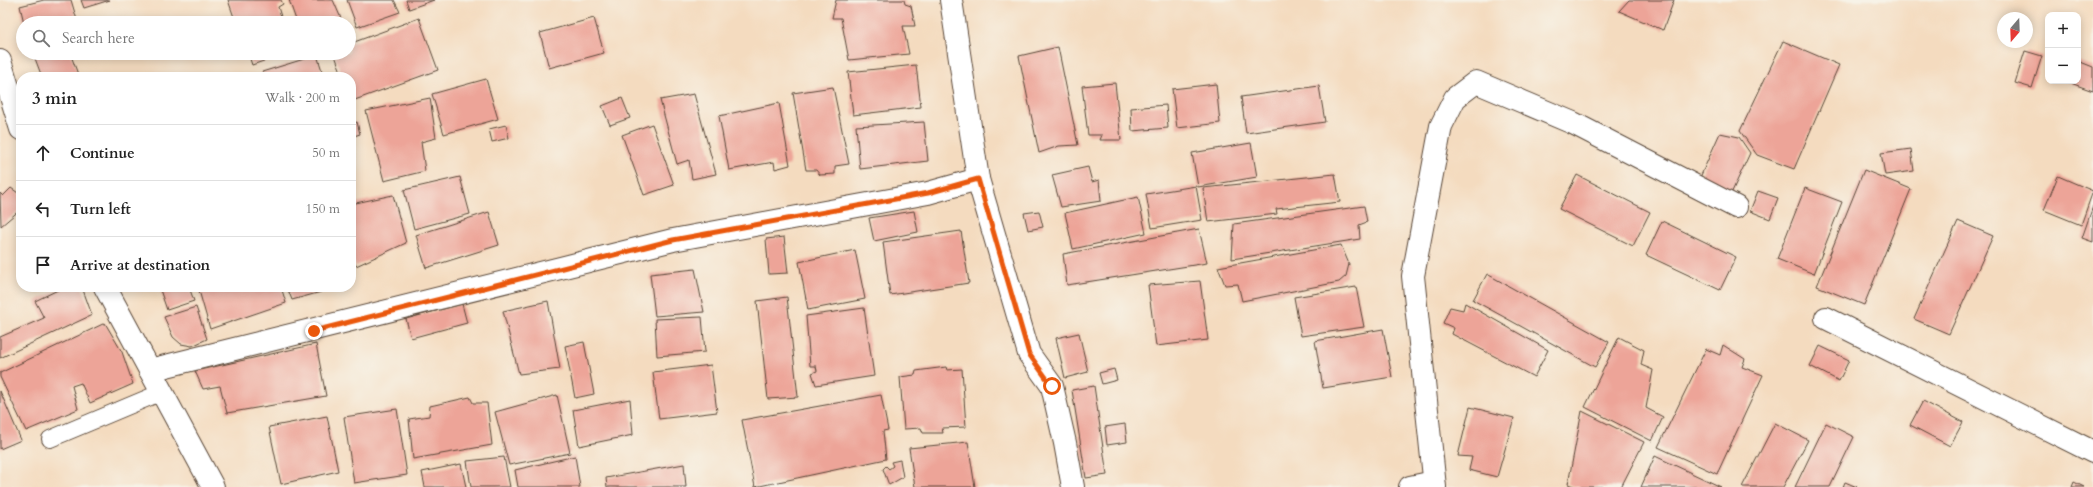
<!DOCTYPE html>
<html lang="en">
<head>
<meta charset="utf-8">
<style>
	:root { --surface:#fff; --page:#f2f2f2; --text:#222; --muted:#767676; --line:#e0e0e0 }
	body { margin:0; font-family:Cardo,serif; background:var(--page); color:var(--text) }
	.controls { position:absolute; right:12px; top:12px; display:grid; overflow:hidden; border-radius:8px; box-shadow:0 2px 10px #0003 }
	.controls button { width:36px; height:36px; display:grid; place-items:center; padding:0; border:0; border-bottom:1px solid var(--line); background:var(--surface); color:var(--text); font:20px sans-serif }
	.compass { position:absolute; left:1997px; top:12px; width:36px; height:36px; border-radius:50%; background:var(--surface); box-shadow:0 2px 10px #0003; rotate:199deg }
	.stop { position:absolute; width:12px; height:12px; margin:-9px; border:3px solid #ea580c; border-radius:50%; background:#fff }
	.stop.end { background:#ea580c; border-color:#fff; box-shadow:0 1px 4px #0008 }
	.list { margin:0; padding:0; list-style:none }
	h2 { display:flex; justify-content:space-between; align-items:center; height:52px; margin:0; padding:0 16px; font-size:17px }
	h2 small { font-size:13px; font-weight:400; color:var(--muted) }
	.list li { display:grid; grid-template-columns:26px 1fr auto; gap:12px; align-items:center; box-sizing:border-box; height:56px; padding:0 16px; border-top:1px solid var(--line) }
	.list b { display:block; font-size:15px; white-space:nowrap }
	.list em { font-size:13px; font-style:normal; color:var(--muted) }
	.icon { flex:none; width:22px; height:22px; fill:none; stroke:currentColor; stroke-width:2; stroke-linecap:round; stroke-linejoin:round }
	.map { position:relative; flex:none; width:2093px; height:487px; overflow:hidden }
	.search { position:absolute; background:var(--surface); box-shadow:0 2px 10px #0003; left:16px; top:16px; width:340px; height:44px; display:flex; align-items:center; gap:10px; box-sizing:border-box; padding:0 14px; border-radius:22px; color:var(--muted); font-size:15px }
	.panel { position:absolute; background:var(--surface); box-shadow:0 2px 10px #0003; left:16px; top:72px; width:340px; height:220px; border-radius:16px }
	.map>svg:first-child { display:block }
</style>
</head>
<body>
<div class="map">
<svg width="2093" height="487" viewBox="0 0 2093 487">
	<rect width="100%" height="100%" fill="#f7f3e8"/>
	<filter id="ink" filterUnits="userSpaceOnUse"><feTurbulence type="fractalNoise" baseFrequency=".025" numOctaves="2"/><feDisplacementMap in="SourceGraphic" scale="8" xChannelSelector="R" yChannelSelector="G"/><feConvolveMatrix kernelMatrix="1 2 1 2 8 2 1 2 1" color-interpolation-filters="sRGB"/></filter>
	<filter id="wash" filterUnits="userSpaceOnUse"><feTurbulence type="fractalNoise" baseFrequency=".012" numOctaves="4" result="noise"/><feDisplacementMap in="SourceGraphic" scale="16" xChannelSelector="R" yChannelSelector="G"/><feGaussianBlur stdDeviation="0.9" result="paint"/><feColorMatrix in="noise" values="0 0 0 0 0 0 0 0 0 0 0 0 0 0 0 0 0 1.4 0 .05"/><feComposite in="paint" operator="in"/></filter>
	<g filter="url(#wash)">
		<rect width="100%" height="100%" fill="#f4dbbf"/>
		<g id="blocks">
			<g fill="#eda498">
				<path d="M44,0H71L77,20L65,23H24L20,6Z"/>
				<path d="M81,0H110L84,8Z"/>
				<path d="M228,0H281L283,4L278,7L283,23H236Z"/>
				<path d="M289,0H333L343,23H297Z"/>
				<path d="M347,0H394L400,12L357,27Z"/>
				<path d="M406,0H434L409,9Z"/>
				<path d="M836,0H904L905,4L911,6L915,26H903L909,54L849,60L841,18H832Z"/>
				<path d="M1629,0H1674L1663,30L1619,11Z"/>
				<path d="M419,18L438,70L352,101L351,77H343L334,53H349V44Z"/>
				<path d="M594,18L604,53L549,68L540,33Z"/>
				<path d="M1783,41L1839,65L1794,169L1757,155L1740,131Z"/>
				<path d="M1058,47L1078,145L1059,146L1039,153L1019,56Z"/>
				<path d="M2025,51L2042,56L2032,88L2015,83Z"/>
				<path d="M33,53H70L79,77H42Z"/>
				<path d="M248,53H287L252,65Z"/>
				<path d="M317,55L324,77H263L262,72Z"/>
				<path d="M2078,61L2093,67V91L2065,81H2078Z"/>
				<path d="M916,65L921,107L853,115L848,72Z"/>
				<path d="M486,79L498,119L444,134L432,94Z"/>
				<path d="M1115,83L1121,140H1100L1102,135H1088L1082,86Z"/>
				<path d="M1216,84L1220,123L1177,128L1172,89Z"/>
				<path d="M1319,86L1325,122L1246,133L1241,97Z"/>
				<path d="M833,87L849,164L835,166V174L820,175L816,170H806L793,93Z"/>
				<path d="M694,94L716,174L692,179L689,160L677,164L660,100Z"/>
				<path d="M430,98L436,138L421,142L425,171L384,181L366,111Z"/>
				<path d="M622,98L630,118L610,125L602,106Z"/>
				<path d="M779,103L790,165L775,169L774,162L729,170L719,116Z"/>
				<path d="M1166,105L1168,128L1132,131L1131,108Z"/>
				<path d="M357,122L360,134L351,137V124Z"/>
				<path d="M924,122L928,161L860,169L856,126Z"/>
				<path d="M652,124L674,185L644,195L622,135Z"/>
				<path d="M506,125L509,138L492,142L489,129Z"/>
				<path d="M1720,133L1739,137L1750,153L1730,196L1698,182Z"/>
				<path d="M1251,143L1257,177L1198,187L1192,153Z"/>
				<path d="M1911,149L1914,171L1885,175L1881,153Z"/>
				<path d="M1088,167L1092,182L1099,180L1101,201L1061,207L1052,175Z"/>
				<path d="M1864,170L1911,189L1864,305L1817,286Z"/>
				<path d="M1335,174L1340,202L1276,209L1277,214L1208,222L1203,188Z"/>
				<path d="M1577,175L1650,212L1633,246L1559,209Z"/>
				<path d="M2058,176L2093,191L2081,225L2044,210Z"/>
				<path d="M460,177L470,214L414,229L404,190Z"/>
				<path d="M1196,186L1202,220L1152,228L1146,194Z"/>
				<path d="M11,188L21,195V209L1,226L0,193L3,196Z"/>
				<path d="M1805,188L1842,202L1814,274L1777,259Z"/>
				<path d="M1758,191L1778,198L1770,219L1750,211Z"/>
				<path d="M393,195L406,243L356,266L351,256V204Z"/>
				<path d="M1138,197L1146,233L1073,249L1065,213Z"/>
				<path d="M1364,206L1367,222L1359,225L1360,239L1232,259L1234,224Z"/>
				<path d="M2093,206V242L2082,238Z"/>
				<path d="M914,211L918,232L874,241L869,218Z"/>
				<path d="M1039,211L1043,227L1028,230L1024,213Z"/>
				<path d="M489,212L499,245L426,268L416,235Z"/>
				<path d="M1662,221L1736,257L1720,290L1646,255Z"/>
				<path d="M1958,221L1993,236L1949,334L1914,319Z"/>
				<path d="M1199,229L1207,263L1067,285L1063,254Z"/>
				<path d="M961,231L969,283L890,295L883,242Z"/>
				<path d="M784,237L788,273L769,274L766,239Z"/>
				<path d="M1341,245L1349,264L1346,276L1339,282L1242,301L1238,284L1225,285L1218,267Z"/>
				<path d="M855,250L865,299L808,310L799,262Z"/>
				<path d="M695,269L704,312L655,316L650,274Z"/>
				<path d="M1487,274L1609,342L1595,367L1473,300Z"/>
				<path d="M1200,281L1208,340L1156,346L1148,285Z"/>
				<path d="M64,287H82L92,315L0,358V337L44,318L35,301Z"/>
				<path d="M159,287H189L194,301L167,310Z"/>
				<path d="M198,287H281L286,303L210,329Z"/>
				<path d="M287,287H319L321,292L292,300Z"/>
				<path d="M1356,287L1364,327L1301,336L1294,297Z"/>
				<path d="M787,297L798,397L768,399L757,301Z"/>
				<path d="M548,301L560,369L519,374L503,311Z"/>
				<path d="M1465,303L1548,350L1534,377L1452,334L1454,328L1443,323L1450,307L1463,310Z"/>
				<path d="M462,304L467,323L411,338L406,319Z"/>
				<path d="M196,307L207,339L192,346L181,344L173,337L164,317Z"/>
				<path d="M864,308L874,376L816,385L812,373L817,371L816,366H810L806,316Z"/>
				<path d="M702,317L705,352L657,356L655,319Z"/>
				<path d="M105,323L122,352L133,384L90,403L81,383L72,386L78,409L26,431L0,377V373Z"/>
				<path d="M1383,329L1392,377L1323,388L1315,341Z"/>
				<path d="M1079,333L1088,372L1065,378L1056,338Z"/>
				<path d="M1619,337L1644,350L1641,365L1653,370L1646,408L1663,417L1652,441L1585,407Z"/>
				<path d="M584,342L594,394L575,398L565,346Z"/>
				<path d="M316,344L326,396L227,413L220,386L203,389L195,371Z"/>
				<path d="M1723,345L1745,359L1742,367L1763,375L1717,474L1658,447L1706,349L1720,355Z"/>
				<path d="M1820,346L1849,360L1839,381L1810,366Z"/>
				<path d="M711,365L717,412L659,419L653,372Z"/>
				<path d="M946,367L947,370L962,369L966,427L942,428L943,433H923L921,428L904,429L900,377L915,375L916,371Z"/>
				<path d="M1114,369L1117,380L1102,384L1099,373Z"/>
				<path d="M1094,386L1107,475L1086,478L1072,390Z"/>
				<path d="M0,391L21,440L0,449Z"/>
				<path d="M557,395L570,453L509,465L495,412Z"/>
				<path d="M881,395L888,430L883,431L886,459L755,487L742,420Z"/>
				<path d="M470,397L473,403H487L492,445L413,459L409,419L429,416L430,406Z"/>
				<path d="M630,399L633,435L579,446L573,410Z"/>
				<path d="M1923,401L1963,422L1950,446L1910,425Z"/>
				<path d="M1470,407L1514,418L1497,477L1469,470L1472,457L1458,456Z"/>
				<path d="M397,409L407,475L354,483L344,417Z"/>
				<path d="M1582,411L1644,442L1621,487H1576L1568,484Z"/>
				<path d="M327,416L338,471L281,484L269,427Z"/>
				<path d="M1775,423L1808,440L1783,487H1742Z"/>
				<path d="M1826,423L1854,437L1830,487H1795Z"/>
				<path d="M1125,424L1127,442L1107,445L1105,427Z"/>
				<path d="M968,442L975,487H915L909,448Z"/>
				<path d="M575,456L580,487H518L515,470Z"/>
				<path d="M1655,456L1721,487H1641Z"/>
				<path d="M504,457L510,487H471L467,461Z"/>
				<path d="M900,460L903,477L889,485L883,469L886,466L889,469L893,466L891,462Z"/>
				<path d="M461,464L466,487H425L422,472Z"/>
				<path d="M684,464L686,487H607L606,478Z"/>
				<path d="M1845,482L1857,487H1843Z"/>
				<path d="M2074,482L2084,487H2072Z"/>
			</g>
		</g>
	</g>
	<g filter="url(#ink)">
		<use href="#blocks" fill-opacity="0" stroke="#574536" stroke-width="1"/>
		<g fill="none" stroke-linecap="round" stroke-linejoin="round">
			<defs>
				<path id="service" d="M50,439L162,392"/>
				<g id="minor">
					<path d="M951,0L978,179"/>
					<path d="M0,61L21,129"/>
					<path d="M105,287L213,487"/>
					<path d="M1826,318L2093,452"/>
					<path d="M150,370L673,240L928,193L978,179L1029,354L1052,386L1065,443L1073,487"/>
					<path d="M1410,487L1434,482"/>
					<path d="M1435,487L1413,276L1441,126L1455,98L1476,82L1573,123L1736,207"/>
				</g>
			</defs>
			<use href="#service" stroke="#574536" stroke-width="18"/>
			<use href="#minor" stroke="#574536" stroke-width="24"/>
			<use href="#service" stroke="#fff" stroke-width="16"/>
			<use href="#minor" stroke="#fff" stroke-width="22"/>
		</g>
	</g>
	<g fill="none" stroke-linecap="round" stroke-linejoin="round" filter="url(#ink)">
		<path stroke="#ea580c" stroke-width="5" d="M314,331L673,240L928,193L978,179L1029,354L1052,386"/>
	</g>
</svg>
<div class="controls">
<button>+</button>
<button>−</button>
</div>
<svg class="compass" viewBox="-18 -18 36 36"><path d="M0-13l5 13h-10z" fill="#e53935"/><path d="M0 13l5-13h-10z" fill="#767676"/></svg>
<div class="stop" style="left:1052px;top:386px"></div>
<div class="stop end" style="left:314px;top:331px"></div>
<div class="search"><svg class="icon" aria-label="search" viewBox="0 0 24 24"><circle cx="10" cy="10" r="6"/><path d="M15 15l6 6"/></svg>Search here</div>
<section class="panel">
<h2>3 min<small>Walk · 200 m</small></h2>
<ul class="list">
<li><svg class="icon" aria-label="ahead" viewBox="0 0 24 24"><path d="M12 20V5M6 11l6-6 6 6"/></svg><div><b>Continue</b></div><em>50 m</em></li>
<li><svg class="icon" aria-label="left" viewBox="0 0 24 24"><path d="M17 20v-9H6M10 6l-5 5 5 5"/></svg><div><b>Turn left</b></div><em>150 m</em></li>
<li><svg class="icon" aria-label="arrive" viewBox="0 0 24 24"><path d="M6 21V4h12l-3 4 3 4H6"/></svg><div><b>Arrive at destination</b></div></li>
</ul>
</section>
</div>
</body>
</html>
